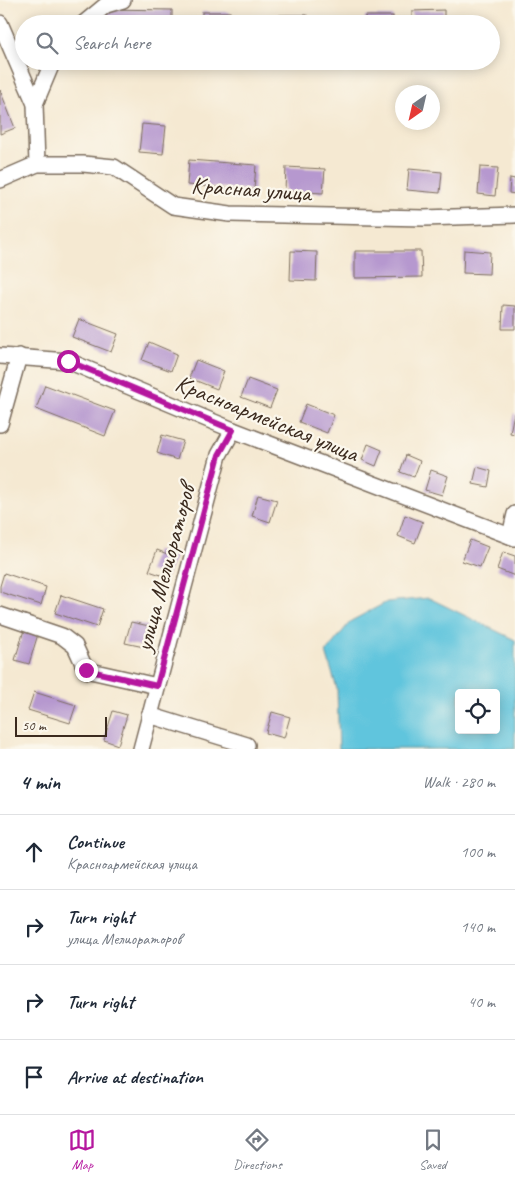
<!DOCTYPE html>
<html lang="en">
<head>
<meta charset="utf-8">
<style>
	:root { --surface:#fff; --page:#f2f2f3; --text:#1f2937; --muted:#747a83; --line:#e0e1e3; --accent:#b5179e }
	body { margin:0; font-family:Caveat,sans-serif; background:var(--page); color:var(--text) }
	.controls { position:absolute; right:15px; bottom:15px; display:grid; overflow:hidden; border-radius:5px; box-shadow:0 2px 12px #0003 }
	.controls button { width:45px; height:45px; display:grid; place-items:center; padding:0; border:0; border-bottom:1px solid var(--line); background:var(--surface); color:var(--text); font:25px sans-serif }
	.compass { position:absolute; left:395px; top:85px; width:45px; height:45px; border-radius:50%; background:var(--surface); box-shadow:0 2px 12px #0003; rotate:214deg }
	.scale { position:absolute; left:15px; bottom:12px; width:92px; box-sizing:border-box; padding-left:5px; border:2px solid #3b2a1e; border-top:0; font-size:14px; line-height:18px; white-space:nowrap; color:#3b2a1e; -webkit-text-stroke:4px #fbf7ec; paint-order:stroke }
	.stop { position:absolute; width:15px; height:15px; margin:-11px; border:4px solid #b5179e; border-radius:50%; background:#fff }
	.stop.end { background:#b5179e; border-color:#fff; box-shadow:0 1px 5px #0008 }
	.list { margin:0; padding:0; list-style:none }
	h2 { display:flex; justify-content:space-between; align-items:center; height:65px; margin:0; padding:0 20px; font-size:21px }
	h2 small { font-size:16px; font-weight:400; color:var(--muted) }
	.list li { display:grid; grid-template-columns:32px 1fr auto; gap:15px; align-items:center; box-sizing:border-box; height:75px; padding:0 20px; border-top:1px solid var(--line) }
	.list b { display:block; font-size:19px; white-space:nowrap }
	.list p { margin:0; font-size:16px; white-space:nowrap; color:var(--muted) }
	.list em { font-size:16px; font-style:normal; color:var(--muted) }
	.icon { flex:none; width:28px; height:28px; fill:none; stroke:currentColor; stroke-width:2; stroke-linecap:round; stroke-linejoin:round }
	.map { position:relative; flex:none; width:515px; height:749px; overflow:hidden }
	.search { position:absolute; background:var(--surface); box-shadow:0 2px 12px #0003; left:15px; right:15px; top:15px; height:55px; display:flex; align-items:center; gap:12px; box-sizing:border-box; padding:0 18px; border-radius:28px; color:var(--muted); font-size:19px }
	.sheet { height:365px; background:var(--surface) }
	nav { display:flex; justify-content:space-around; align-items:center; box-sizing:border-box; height:70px; border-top:1px solid var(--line); background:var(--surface); font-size:14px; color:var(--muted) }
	nav a { display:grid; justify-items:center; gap:2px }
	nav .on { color:var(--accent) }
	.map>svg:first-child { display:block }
</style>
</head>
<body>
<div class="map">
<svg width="515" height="749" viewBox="0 0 515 749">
	<rect width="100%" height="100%" fill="#fbf7ec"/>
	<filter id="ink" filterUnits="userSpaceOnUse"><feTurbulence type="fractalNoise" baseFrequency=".02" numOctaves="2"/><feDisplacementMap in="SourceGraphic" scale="10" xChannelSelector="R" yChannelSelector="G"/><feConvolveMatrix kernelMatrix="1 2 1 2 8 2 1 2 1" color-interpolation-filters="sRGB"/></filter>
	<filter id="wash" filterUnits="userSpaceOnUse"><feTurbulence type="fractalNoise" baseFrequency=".0096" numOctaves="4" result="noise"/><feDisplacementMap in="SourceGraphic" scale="20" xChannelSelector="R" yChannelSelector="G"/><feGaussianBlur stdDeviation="1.12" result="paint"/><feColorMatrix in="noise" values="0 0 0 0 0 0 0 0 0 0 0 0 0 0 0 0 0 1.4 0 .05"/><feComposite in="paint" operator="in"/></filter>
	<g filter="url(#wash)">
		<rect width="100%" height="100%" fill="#f5e9d2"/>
		<path fill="#60c5dd" stroke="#4e787e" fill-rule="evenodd" d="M429,598L515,640V749H339L337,689L326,652L351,621L387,602ZM459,693H496V730H459Z"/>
		<g id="blocks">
			<g fill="#b698cf">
				<path d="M103,9L172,10V24H103Z"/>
				<path d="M444,10V24H412V11Z"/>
				<rect x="202" y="12" width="28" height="12"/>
				<rect x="280" y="15" width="27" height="9"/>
				<rect x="365" y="16" width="28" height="8"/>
				<path d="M0,90L15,128L0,134Z"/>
				<path d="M142,124L166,126L163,154L139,152Z"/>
				<path d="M189,160L256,165L254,190L187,185Z"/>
				<path d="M286,167L325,169L323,193L285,191Z"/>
				<path d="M480,167L498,168L495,196L478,194Z"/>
				<path d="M409,169L442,172L440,193L407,190Z"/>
				<path d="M510,178L515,179V194L509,193Z"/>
				<path d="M464,250L490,252L489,274L463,273Z"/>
				<path d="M291,251L317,252L316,281L290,280Z"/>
				<path d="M355,251H421L422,277L355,278Z"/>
				<path d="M503,305L515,306V329H502Z"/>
				<path d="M79,319L118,334L111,352L72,337Z"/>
				<path d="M149,342L177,354L171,371L142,360Z"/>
				<path d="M196,360L224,371L217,389L189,378Z"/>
				<path d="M248,379L277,390L270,408L241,397Z"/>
				<path d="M45,385L115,411L105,436L36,409Z"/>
				<path d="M306,404L334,415L327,433L299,422Z"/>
				<path d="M514,413L515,414V434L510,433Z"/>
				<path d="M162,435L183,441L177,460L157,453Z"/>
				<path d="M368,444L382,450L376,466L362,460Z"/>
				<path d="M406,455L420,461L414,477L400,472Z"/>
				<path d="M477,467L491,471L488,487L473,484Z"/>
				<path d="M431,470L448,476L442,495L425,490Z"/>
				<path d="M258,495L277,500L270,522L252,516Z"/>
				<path d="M405,515L423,522L415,543L398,536Z"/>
				<path d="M470,540L488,547L480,567L462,561Z"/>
				<path d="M157,550L175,557L167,577L149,571Z"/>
				<path d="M503,552L515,556V576L497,569Z"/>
				<path d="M4,573L46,587L41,605L0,592V586Z"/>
				<path d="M61,595L103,609L97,627L55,613Z"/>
				<path d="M131,622L149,626L144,647L125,643Z"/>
				<path d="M24,630L38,634L29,664L15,660Z"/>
				<path d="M34,692L76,705L70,723L28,710Z"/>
				<path d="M113,711L127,715L118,745L104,740Z"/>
				<path d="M272,712L290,717L284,738L266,733Z"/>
			</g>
		</g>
	</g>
	<g filter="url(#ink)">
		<use href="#blocks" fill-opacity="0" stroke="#7c6d5d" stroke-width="1"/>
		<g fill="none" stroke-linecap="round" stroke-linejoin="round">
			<defs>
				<g id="minor">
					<path d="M0,23L35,104L37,164"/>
					<path d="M83,24L106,5L123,0"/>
					<path d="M35,104L53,61"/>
					<path d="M0,180L37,164H83L114,167L173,206L230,214L424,218L515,215"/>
					<path d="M0,356L68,361L233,430L515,538"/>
					<path d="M0,424L19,356"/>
					<path d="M510,536L515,514"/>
					<path d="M0,615L62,636L75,646L86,670L157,686"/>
					<path d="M149,715L247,745"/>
					<path d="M141,749L219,455L233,430"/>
				</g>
			</defs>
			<use href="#minor" stroke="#7c6d5d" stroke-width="18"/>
			<use href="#minor" stroke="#fff" stroke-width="15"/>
		</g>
	</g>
	<g fill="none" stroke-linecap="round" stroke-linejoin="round" filter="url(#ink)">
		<path stroke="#b5179e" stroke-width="6" d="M68,361L233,430L219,455L157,686L86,670"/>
	</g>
	<g text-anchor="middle" stroke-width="4.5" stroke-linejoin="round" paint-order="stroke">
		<g font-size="24" fill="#3b2a1e" stroke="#fbf7ec">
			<text transform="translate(251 189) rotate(4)" y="8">Красная улица</text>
			<text transform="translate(267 418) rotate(22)" y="8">Красноармейская улица</text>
			<text transform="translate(165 568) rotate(-75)" y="8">улица Мелиораторов</text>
		</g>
	</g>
</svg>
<div class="controls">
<button><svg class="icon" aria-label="locate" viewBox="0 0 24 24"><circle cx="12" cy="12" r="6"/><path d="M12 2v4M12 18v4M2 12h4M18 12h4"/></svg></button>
</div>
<svg class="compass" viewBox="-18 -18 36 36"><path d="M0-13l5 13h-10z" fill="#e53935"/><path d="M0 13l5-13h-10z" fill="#747a83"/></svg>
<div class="scale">50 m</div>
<div class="stop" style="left:68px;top:361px"></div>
<div class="stop end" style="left:86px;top:670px"></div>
<div class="search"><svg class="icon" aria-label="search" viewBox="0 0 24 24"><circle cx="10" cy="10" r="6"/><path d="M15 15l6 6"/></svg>Search here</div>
</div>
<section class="sheet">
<h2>4 min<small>Walk · 280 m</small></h2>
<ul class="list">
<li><svg class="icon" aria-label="ahead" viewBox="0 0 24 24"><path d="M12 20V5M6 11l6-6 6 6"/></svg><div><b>Continue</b><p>Красноармейская улица</p></div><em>100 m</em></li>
<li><svg class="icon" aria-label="right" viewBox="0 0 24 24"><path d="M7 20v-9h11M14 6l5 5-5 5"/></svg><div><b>Turn right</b><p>улица Мелиораторов</p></div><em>140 m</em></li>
<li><svg class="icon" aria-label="right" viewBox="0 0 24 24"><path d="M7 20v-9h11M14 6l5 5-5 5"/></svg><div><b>Turn right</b></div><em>40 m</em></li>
<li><svg class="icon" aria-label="arrive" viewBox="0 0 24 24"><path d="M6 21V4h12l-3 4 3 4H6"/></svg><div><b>Arrive at destination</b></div></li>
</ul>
</section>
<nav>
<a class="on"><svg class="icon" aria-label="map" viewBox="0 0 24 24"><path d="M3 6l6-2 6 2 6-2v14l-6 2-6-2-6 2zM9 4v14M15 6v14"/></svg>Map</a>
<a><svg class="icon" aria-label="directions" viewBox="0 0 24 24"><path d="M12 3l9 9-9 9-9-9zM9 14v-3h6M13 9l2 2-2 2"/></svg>Directions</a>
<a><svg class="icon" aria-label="saved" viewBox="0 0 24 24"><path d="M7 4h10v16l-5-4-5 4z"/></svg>Saved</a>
</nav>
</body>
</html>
